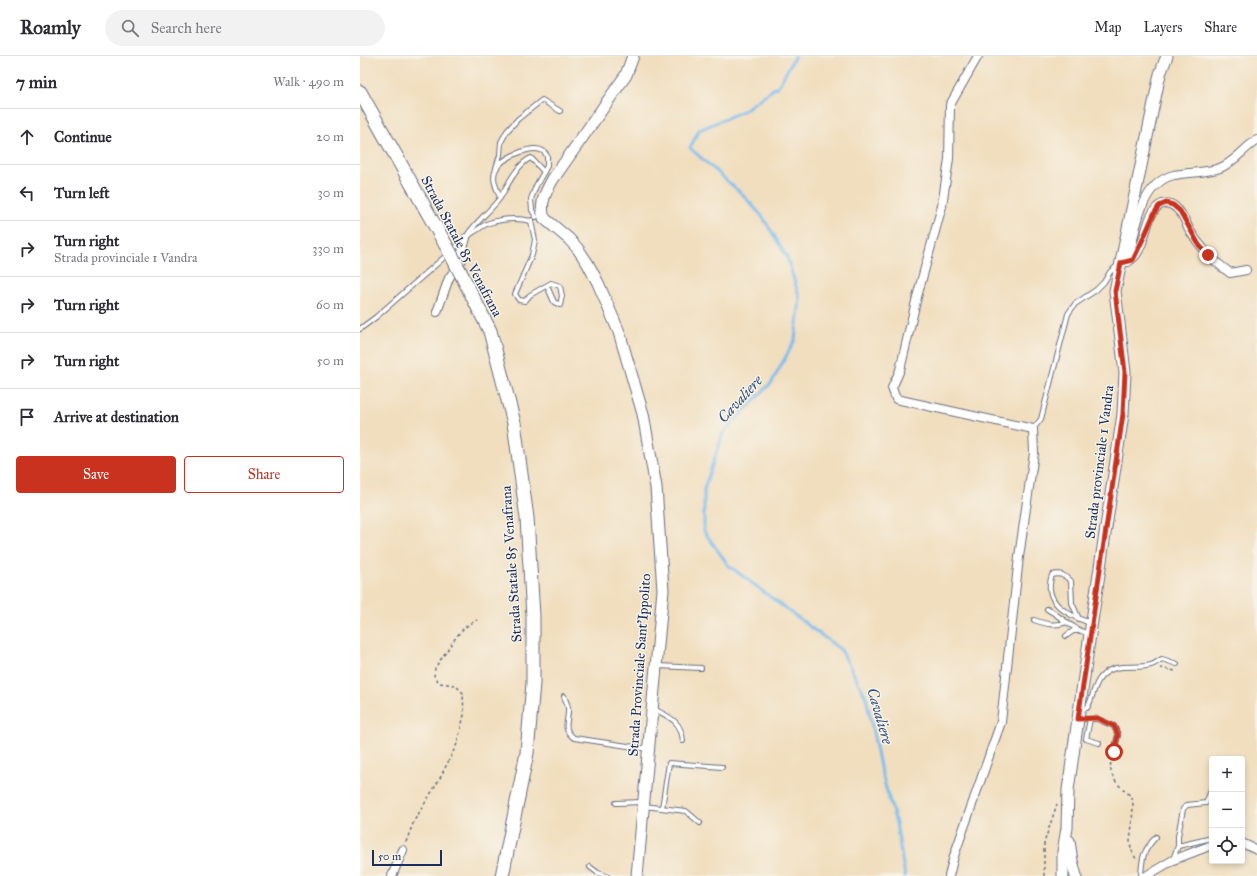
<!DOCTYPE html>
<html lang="en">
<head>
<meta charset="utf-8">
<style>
	:root { --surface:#fff; --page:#f2f2f3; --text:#2b2b33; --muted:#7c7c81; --line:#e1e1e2; --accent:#c8321e }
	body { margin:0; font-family:"IM FELL Great Primer",serif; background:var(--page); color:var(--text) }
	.controls { position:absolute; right:12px; bottom:12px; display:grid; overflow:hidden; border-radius:4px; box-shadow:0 2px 6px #0003 }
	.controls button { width:36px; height:36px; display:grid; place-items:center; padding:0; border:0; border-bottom:1px solid var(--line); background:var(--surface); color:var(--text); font:20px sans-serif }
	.scale { position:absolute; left:12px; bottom:10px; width:70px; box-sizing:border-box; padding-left:4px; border:2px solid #1b2f5e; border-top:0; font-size:11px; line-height:14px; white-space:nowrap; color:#1b2f5e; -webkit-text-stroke:3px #f7f3e8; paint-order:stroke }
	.stop { position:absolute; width:12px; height:12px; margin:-9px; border:3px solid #c8321e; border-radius:50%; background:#fff }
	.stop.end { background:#c8321e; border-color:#fff; box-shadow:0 1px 4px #0008 }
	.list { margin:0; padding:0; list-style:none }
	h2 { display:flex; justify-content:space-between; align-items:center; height:52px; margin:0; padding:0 16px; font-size:17px }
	h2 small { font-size:13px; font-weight:400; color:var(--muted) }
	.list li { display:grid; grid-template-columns:26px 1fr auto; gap:12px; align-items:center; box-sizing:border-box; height:56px; padding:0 16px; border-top:1px solid var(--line) }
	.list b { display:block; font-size:15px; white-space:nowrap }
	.list p { margin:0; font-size:13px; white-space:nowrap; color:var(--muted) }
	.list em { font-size:13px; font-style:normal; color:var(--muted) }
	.actions { display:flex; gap:8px; padding:12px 16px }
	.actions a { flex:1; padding:9px 0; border:1px solid var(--accent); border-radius:4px; text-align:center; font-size:14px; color:var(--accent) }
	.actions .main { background:var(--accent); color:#fff }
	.icon { flex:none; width:22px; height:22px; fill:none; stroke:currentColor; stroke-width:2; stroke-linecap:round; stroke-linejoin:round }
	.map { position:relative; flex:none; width:897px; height:820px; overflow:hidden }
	header { display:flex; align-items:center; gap:24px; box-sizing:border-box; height:56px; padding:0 20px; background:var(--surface); border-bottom:1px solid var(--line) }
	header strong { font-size:19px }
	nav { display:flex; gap:22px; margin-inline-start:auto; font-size:14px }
	.search { width:280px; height:36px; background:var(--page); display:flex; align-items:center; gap:10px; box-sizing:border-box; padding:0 14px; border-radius:22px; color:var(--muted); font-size:15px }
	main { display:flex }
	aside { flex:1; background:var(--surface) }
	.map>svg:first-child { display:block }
</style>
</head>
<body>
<header>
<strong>Roamly</strong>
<div class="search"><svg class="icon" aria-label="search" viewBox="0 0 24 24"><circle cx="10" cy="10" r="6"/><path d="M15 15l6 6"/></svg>Search here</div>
<nav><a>Map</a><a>Layers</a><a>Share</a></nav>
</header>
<main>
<aside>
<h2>7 min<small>Walk · 490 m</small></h2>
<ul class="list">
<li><svg class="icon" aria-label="ahead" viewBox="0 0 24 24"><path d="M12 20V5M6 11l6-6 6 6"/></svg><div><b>Continue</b></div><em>20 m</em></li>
<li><svg class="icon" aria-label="left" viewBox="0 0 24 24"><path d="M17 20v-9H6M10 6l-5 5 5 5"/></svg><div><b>Turn left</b></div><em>30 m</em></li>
<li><svg class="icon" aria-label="right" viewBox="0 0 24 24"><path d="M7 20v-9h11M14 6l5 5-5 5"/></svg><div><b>Turn right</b><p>Strada provinciale 1 Vandra</p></div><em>330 m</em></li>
<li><svg class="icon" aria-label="right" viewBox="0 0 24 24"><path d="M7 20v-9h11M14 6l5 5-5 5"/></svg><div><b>Turn right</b></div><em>60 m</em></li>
<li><svg class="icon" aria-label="right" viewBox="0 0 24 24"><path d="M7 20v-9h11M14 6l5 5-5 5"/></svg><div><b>Turn right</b></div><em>50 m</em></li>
<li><svg class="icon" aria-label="arrive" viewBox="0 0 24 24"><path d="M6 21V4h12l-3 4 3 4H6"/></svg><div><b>Arrive at destination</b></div></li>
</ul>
<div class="actions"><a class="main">Save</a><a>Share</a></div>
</aside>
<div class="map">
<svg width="897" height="820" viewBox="0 0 897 820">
	<rect width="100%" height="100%" fill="#f7f3e8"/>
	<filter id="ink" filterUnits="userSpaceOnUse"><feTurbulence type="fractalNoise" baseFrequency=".025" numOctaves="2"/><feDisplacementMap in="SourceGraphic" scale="8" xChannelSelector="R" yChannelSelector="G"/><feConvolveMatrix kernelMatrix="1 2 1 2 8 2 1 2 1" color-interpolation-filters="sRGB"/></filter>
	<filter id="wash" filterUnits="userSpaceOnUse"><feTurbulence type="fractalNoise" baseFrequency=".012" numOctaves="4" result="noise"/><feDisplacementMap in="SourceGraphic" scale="16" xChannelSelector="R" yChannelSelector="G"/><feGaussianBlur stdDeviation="0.9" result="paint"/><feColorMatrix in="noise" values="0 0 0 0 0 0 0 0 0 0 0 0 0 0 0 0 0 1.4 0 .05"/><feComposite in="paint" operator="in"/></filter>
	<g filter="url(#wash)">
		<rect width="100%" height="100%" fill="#f1debe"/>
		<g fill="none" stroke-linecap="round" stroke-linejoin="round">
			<path stroke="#79bbee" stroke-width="3" d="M435,0L419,29L383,55L339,74L330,92L382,138L402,160L427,201L440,243L435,284L412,326L363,377L344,433V475L368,509L481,594L506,641L520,711L536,767L545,820"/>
		</g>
	</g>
	<g filter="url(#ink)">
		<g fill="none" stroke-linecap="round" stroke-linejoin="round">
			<defs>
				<g id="service">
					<path d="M136,112L140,99L141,86L147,75L158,63L182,44L200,55"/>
					<path d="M140,142C147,130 158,107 171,102L184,116"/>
					<path d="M172,164L171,165L175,184L172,199L155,238L159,244L165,245L170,239L191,227L200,230L202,240L200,249L194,246L187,230"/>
					<path d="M108,178C117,165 130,155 140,142C137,132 131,123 136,113C142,102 172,88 183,95C185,96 186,98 187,100V110L176,130L171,143L172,154L176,161"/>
					<path d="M0,273L16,261L112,177C118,174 123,169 129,167C142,163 158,162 171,165"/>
					<path d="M673,373L681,363L708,258L715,248L736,234L744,226L750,216L757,210"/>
					<path d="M687,553C702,561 713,574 730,578"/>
					<path d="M719,563L712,547L711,525C705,519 700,517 692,519C682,547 708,559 730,567"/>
					<path d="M674,564C686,568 695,571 707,566"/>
					<path d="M706,580L713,575H718"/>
					<path d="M297,610L341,612"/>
					<path d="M204,640C205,644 208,648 208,652C209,666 201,672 214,682L288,693"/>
					<path d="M294,653C311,662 321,665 323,685"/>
					<path d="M720,653L727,652C733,643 733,630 741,621C755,605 774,614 791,609C795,608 798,605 802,603L817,608"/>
					<path d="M718,663H730L726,683L739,687"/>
					<path d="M730,663H737L754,670L758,679L754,696"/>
					<path d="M256,747L283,746"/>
					<path d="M284,750L326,755L340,767"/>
					<path d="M302,752L309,707L362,711"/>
					<path d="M818,790L852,782"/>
					<path d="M813,803L818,790V780L823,753L827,749L846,747L852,732"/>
					<path d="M230,811L238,817L247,820"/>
					<path d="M781,820C782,801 783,795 796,781"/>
				</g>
				<g id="minor">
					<path d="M767,206C788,198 783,156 802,148C809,146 814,149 818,154C824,159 826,168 830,175C841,192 853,205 870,217L886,214"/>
					<path d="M768,206C775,178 779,127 814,119C829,116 846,117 860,112C875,106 884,92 897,84"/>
					<path d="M77,256L89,222L102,204V196L106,182"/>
					<path d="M882,787L897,794"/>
					<path d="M32,820L43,794"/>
					<path d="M589,820L594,800L641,666L659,501L674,397L673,373L536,343L532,332L540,314L557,241L582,150L589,103L590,49L618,0"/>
					<path d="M786,820L813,804L852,789"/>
				</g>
				<g id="secondary">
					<path d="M273,0L266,19L193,123C186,135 179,148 184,162L209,183L218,193L228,208L238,227L259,276L283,358L296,431L303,534L277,820"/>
					<path d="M709,785L712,805L716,820"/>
					<path d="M703,820V796L707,772L708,734L730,578L763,358L765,316L755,235L800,18L807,0"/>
				</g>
				<g id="trunk">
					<path d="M0,36L36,100"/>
					<path d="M142,820L167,697L173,627V560L167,462L154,367"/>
				</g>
			</defs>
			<use href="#service" stroke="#666c80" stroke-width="6"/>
			<use href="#minor" stroke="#666c80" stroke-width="10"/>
			<use href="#secondary" stroke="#666c80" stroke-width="13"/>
			<use href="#trunk" stroke="#666c80" stroke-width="15"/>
			<g stroke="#666c80" stroke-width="1.5" stroke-dasharray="3 3" stroke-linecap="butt">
				<path d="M800,612L815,615"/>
				<path d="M752,701C746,720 759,730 772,741L773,749L772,769L770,784L771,793L776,803"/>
				<path d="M46,786L54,765L79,724L97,688L104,659L103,637L95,629L80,627L74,621L75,612L96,581L105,571L117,564"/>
				<path d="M684,820V787L697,748"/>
			</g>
			<use href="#service" stroke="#fff" stroke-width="4"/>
			<use href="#minor" stroke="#fff" stroke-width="8"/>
			<use href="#secondary" stroke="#fff" stroke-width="11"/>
			<use href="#trunk" stroke="#fff" stroke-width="13"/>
			<defs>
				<path id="trunk-bridge" d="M36,100L92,200L130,275L154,367"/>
			</defs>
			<use href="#trunk-bridge" stroke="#666c80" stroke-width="15" stroke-linecap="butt"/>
			<use href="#trunk-bridge" stroke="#fff" stroke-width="13"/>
		</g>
	</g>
	<g fill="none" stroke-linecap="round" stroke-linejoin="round" filter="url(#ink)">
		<path stroke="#c8321e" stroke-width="5" d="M754,696L758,679L754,670L737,662L718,663L763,358L765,316L755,235L761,207L773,204L784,181L794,158L799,150L806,147L813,149L820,155L839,189L848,199"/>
	</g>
	<g text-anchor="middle" stroke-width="3" stroke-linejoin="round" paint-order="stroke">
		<g font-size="14" fill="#1b2f5e" stroke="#f7f3e8">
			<text transform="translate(102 190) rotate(62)" y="5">Strada Statale 85 Venafrana</text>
			<text transform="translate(739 406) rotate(-83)" y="5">Strada provinciale 1 Vandra</text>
			<text transform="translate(151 508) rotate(-94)" y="5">Strada Statale 85 Venafrana</text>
			<text transform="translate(279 609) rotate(-86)" y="5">Strada Provinciale Sant'Ippolito</text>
		</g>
		<g font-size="15" font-style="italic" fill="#325282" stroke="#f7f3e8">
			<text transform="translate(380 343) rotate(-47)" y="5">Cavaliere</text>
			<text transform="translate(520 660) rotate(74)" y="5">Cavaliere</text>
		</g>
	</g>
</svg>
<div class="controls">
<button>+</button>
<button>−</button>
<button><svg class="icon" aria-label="locate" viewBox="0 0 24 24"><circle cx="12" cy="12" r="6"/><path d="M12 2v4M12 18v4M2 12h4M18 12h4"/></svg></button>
</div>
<div class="scale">50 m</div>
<div class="stop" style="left:754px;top:696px"></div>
<div class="stop end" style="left:848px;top:199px"></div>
</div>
</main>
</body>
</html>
